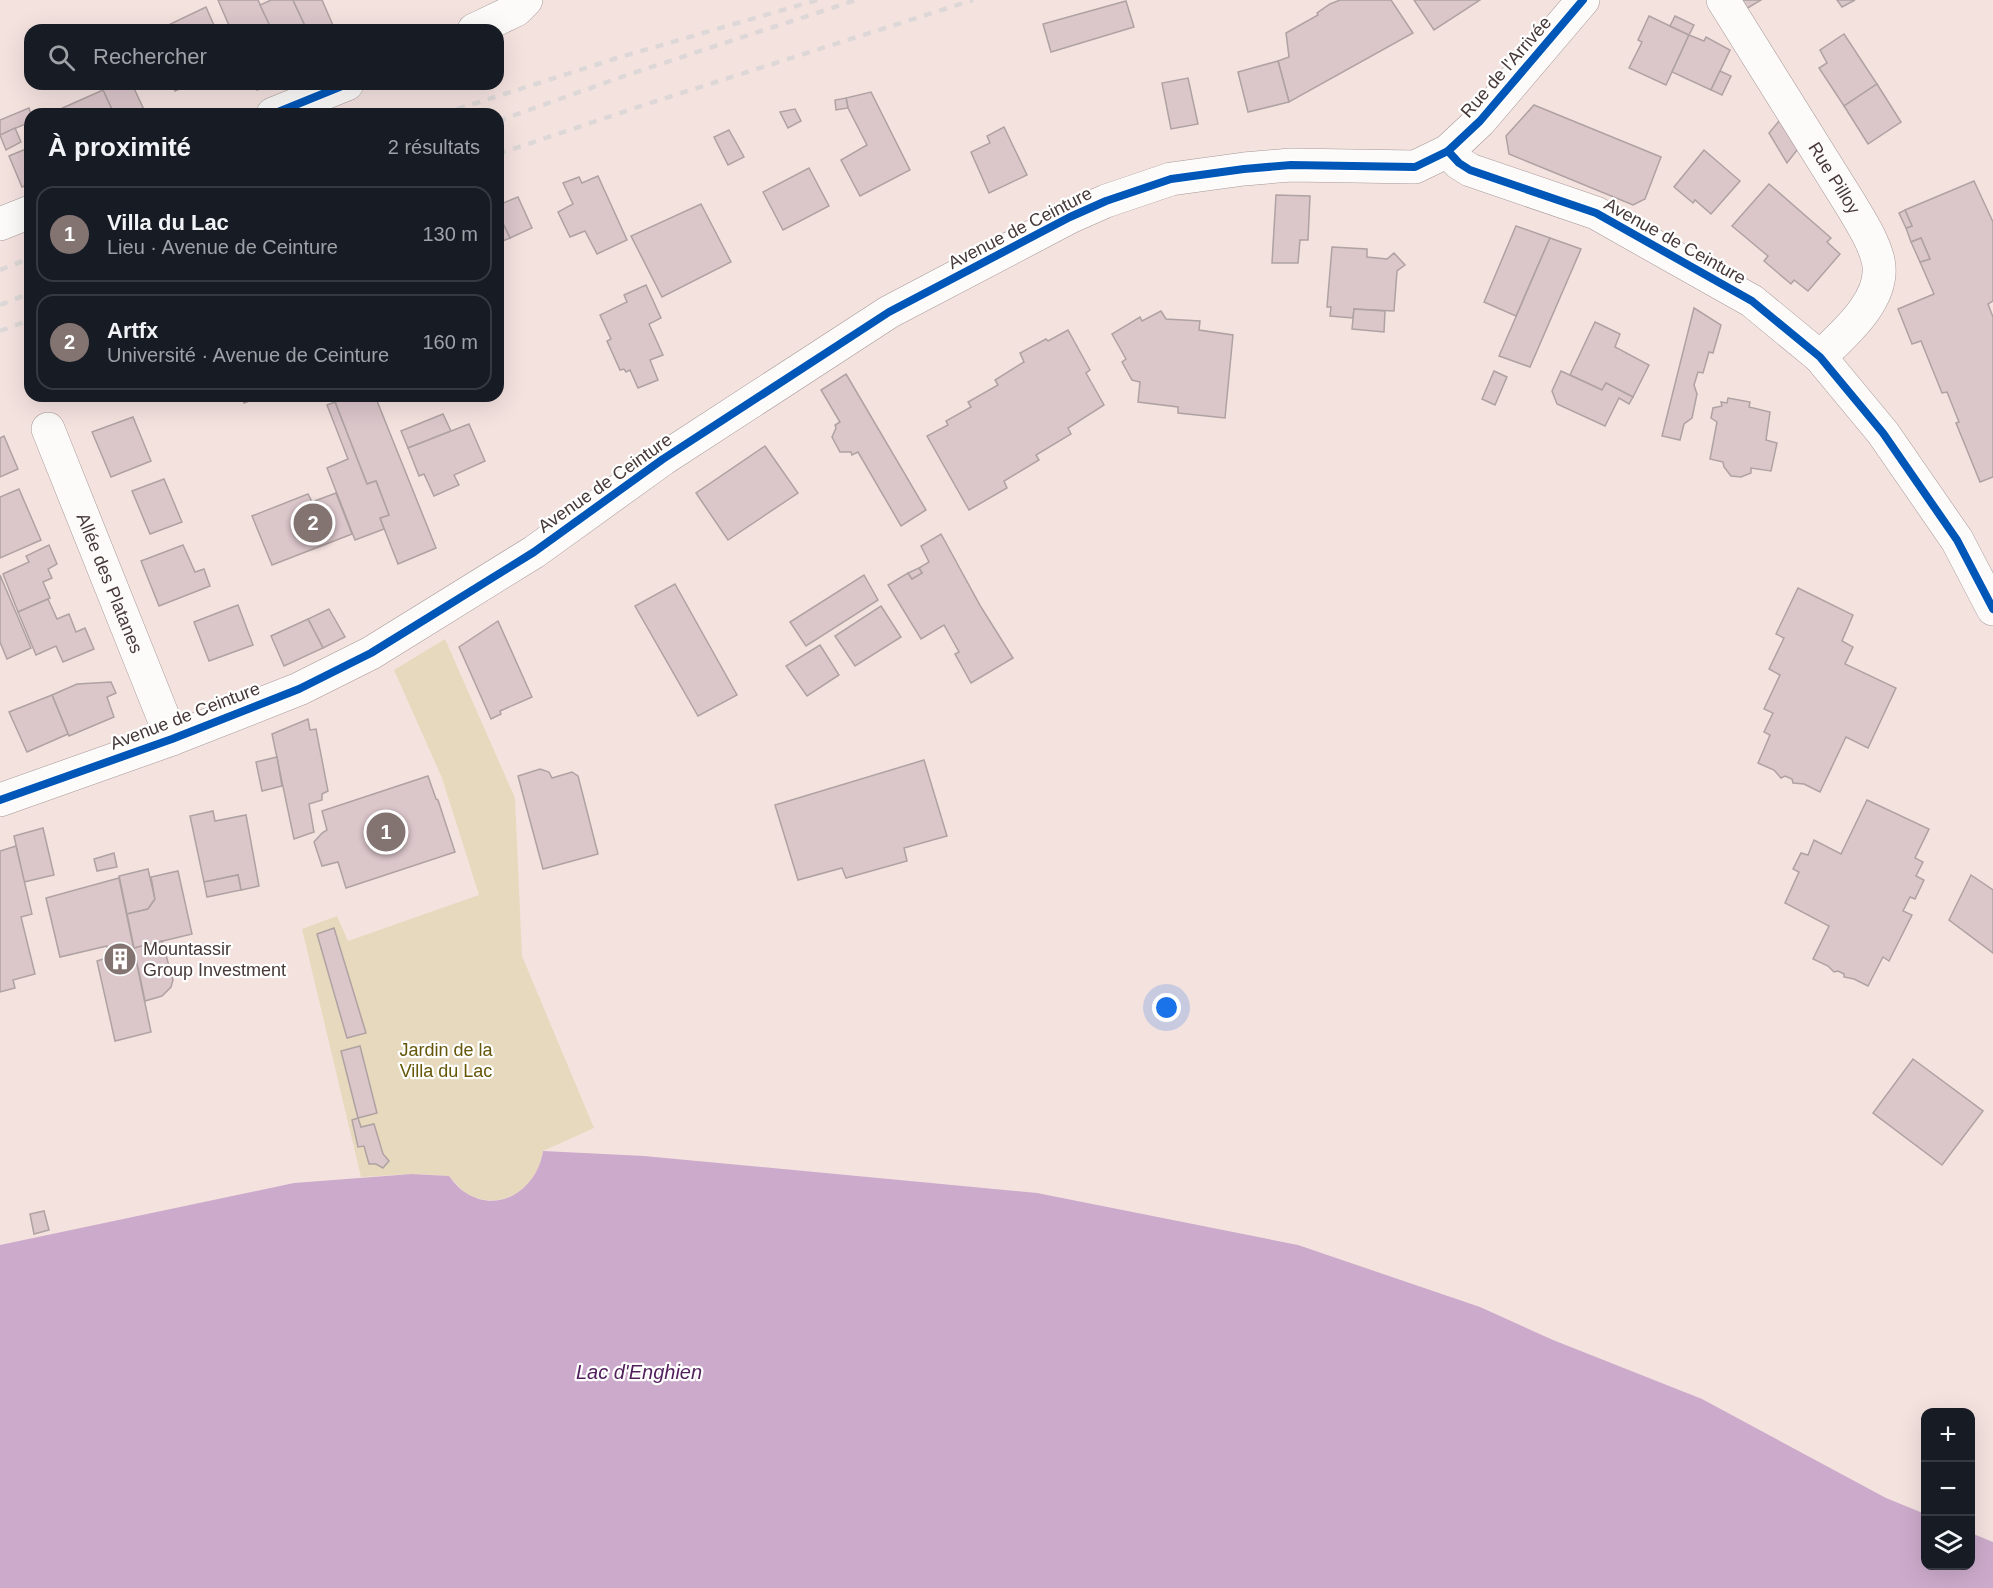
<!DOCTYPE html>
<html lang="fr">
<head>
<meta charset="utf-8">
<style>
	:root { --surface:#171b24; --page:#242831; --text:#f1f3f6; --muted:#9ea1a6; --line:#363941; --accent:#837472 }
	body { margin:0; font-family:Arial,sans-serif; background:var(--page); color:var(--text) }
	.controls { position:absolute; right:18px; bottom:18px; display:grid; overflow:hidden; border-radius:12px; box-shadow:0 6px 24px #0002 }
	.controls button { width:54px; height:54px; display:grid; place-items:center; padding:0; border:0; border-bottom:2px solid var(--line); background:var(--surface); color:var(--text); font:30px sans-serif }
	.you { position:absolute; left:1167px; top:1008px; width:21px; height:21px; margin:-15px; border:4px solid #fff; border-radius:50%; background:#1a73e8; box-shadow:0 0 0 9px #1a73e833 }
	.badge { display:grid; place-items:center; width:39px; height:39px; border-radius:50%; background:var(--accent); color:#fff; font-size:20px; font-weight:700 }
	.pin { position:absolute; translate:-50% -50%; border:3px solid #fff; box-shadow:0 2px 6px #0006 }
	.list { margin:0; padding:0; list-style:none }
	h2 { display:flex; justify-content:space-between; align-items:center; height:78px; margin:0; padding:0 24px; font-size:26px }
	h2 small { font-size:20px; font-weight:400; color:var(--muted) }
	.list li { display:grid; grid-template-columns:39px 1fr auto; gap:18px; align-items:center; box-sizing:border-box; height:96px; margin:0 12px 12px; padding:0 12px; border:2px solid var(--line); border-radius:18px }
	.list b { display:block; font-size:22px; white-space:nowrap }
	.list p { margin:0; font-size:20px; white-space:nowrap; color:var(--muted) }
	.list em { font-size:20px; font-style:normal; color:var(--muted) }
	.icon { flex:none; width:33px; height:33px; fill:none; stroke:currentColor; stroke-width:2; stroke-linecap:round; stroke-linejoin:round }
	.map { position:relative; flex:none; width:1993px; height:1588px; overflow:hidden }
	.search { position:absolute; background:var(--surface); box-shadow:0 6px 24px #0002; left:24px; top:24px; width:480px; height:66px; display:flex; align-items:center; gap:15px; box-sizing:border-box; padding:0 21px; border-radius:18px; color:var(--muted); font-size:22px }
	.panel { position:absolute; background:var(--surface); box-shadow:0 6px 24px #0002; left:24px; top:108px; width:480px; height:294px; border-radius:18px }
	.map>svg:first-child { display:block }
</style>
</head>
<body>
<div class="map">
<svg width="1993" height="1588" viewBox="0 0 1993 1588">
	<rect width="100%" height="100%" fill="#f4e2df"/>
	<path fill="#e7d9bd" d="M445,639L515,798L522,956L594,1128L543,1151C538,1186 504,1212 469,1195C460,1191 456,1181 449,1177C446,1175 439,1176 435,1175C410,1173 386,1176 361,1177L302,929L337,916L348,941L479,895L442,778L394,670Z"/>
	<path fill="#ccaacb" d="M543,1151L644,1156L1037,1193L1298,1245L1480,1307L1553,1340L1702,1399L1886,1498L1925,1514L1926,1566H1970L1971,1533L1993,1542V1588H0V1245L294,1183L412,1174L449,1176C454,1182 459,1189 466,1193C501,1215 538,1187 543,1151Z"/>
	<g fill="#dbc6ca" stroke="#afa2a2" stroke-width="1.5">
		<path d="M218,0H258L272,30H231Z"/>
		<path d="M271,0H293L307,30H272L260,5Z"/>
		<path d="M293,0H322L335,30H307Z"/>
		<path d="M1340,0H1391L1413,33L1289,102L1278,61L1289,57L1286,33L1318,15L1317,13L1330,4Z"/>
		<path d="M1414,0H1480L1434,30Z"/>
		<path d="M1739,0H1761L1746,9Z"/>
		<path d="M1837,0H1855L1842,7Z"/>
		<path d="M1126,1L1134,27L1051,52L1043,24Z"/>
		<path d="M206,7L216,30H158Z"/>
		<path d="M1649,16L1689,35L1666,85L1629,68L1642,42L1638,40Z"/>
		<path d="M1675,16L1694,25L1689,35L1670,26Z"/>
		<path d="M1844,34L1877,84L1844,106L1819,68L1827,63L1820,50Z"/>
		<path d="M1689,35L1704,41L1706,37L1730,50L1711,90L1672,72Z"/>
		<path d="M1278,61L1289,102L1248,112L1238,72Z"/>
		<path d="M1720,71L1731,76L1722,95L1711,90Z"/>
		<path d="M1188,78L1198,124L1171,129L1162,83Z"/>
		<path d="M100,84H132L146,114H114Z"/>
		<path d="M172,84H191L175,91Z"/>
		<path d="M255,84H273L257,90Z"/>
		<path d="M1877,84L1901,122L1868,144L1844,106Z"/>
		<path d="M103,90L114,114H49Z"/>
		<path d="M871,92L910,170L860,196L841,160L867,145L848,108L846,98Z"/>
		<path d="M846,98L848,108L836,110L835,100Z"/>
		<path d="M1534,105L1661,157L1645,199L1633,205L1509,154L1506,136Z"/>
		<path d="M29,108L31,114L30,122L0,135V120Z"/>
		<path d="M795,109L801,121L788,128L780,112Z"/>
		<path d="M1784,115L1801,145L1787,163L1769,133Z"/>
		<path d="M1004,127L1027,175L989,193L971,152L990,143L987,136Z"/>
		<path d="M15,128L21,142L6,150L0,135Z"/>
		<path d="M729,130L744,157L728,165L714,137Z"/>
		<path d="M26,149L30,158V184L22,187L9,156Z"/>
		<path d="M1704,150L1740,181L1711,214L1695,200L1693,203L1674,187Z"/>
		<path d="M809,168L829,206L783,230L763,192Z"/>
		<path d="M598,176L627,240L597,254L585,231L570,237L558,212L573,204L563,183L579,177L582,183Z"/>
		<path d="M1974,181L1993,222V301L1988,304L1993,317V477L1980,482L1956,423L1959,422L1947,392L1942,393L1921,341L1912,344L1898,309L1934,294L1920,262L1930,259L1921,238L1911,242L1906,228L1912,226L1905,210Z"/>
		<path d="M1769,184L1831,238L1827,242L1840,254L1808,291L1794,280L1791,284L1764,261L1768,256L1732,226Z"/>
		<path d="M1276,195L1310,196L1308,240H1300L1298,263H1272Z"/>
		<path d="M518,197L532,228L510,238L498,213V205Z"/>
		<path d="M701,204L731,262L662,297L631,236Z"/>
		<path d="M1905,210L1912,226L1906,228L1899,213Z"/>
		<path d="M498,213L510,238L498,243Z"/>
		<path d="M1516,226L1550,238L1516,316L1484,302Z"/>
		<path d="M1550,238L1581,249L1530,367L1499,356Z"/>
		<path d="M1921,238L1930,259L1920,262L1911,242Z"/>
		<path d="M1332,247L1367,249V257L1387,259L1394,253L1405,265L1397,271L1394,311L1354,309L1353,318L1330,316L1331,307H1327Z"/>
		<path d="M646,285L661,318L649,324L663,355L650,360L658,380L638,388L630,370L626,372L624,369L620,370L607,341L611,339L600,315L627,302L624,295Z"/>
		<path d="M1694,308L1721,325L1713,353L1709,352L1703,373L1698,372L1694,385L1697,394L1692,418L1684,424L1680,440L1662,436Z"/>
		<path d="M1354,309L1385,311L1384,332L1352,329Z"/>
		<path d="M1161,311L1166,319L1200,321L1199,330L1233,335L1225,418L1178,413V407L1138,402L1140,382L1132,380L1122,362L1126,359L1112,334L1140,317L1142,321Z"/>
		<path d="M1595,322L1620,334L1615,347L1649,365L1633,397L1606,383L1602,390L1570,375Z"/>
		<path d="M1068,330L1090,370L1086,373L1104,405L1068,428L1071,434L1036,455L1039,460L1004,481L1007,488L969,510L927,436L948,425L946,421L971,407L968,402L998,385L995,380L1024,362L1020,353L1046,339L1048,341Z"/>
		<path d="M1494,371L1507,377L1495,405L1482,399Z"/>
		<path d="M1561,371L1602,390L1606,383L1633,397L1629,404L1619,398L1605,426L1557,404L1552,391Z"/>
		<path d="M846,374L926,510L901,526L858,452L852,455L851,452H840L832,437L836,428L835,425L840,422L821,390Z"/>
		<path d="M241,396H262L244,403Z"/>
		<path d="M350,396H375L436,548L398,564L380,518L389,515L376,481L367,484L335,402Z"/>
		<path d="M1728,398L1750,402L1749,407L1770,412L1766,440L1777,443L1771,471L1751,468V473L1741,477L1731,476L1724,467L1723,462L1710,459L1717,422L1711,418L1713,408L1722,406L1721,402L1727,403Z"/>
		<path d="M335,402L367,484L376,481L389,515L380,518L384,529L355,540L327,468L348,459L327,405Z"/>
		<path d="M443,414L451,431L408,448L401,431Z"/>
		<path d="M133,417L151,461L111,477L92,432Z"/>
		<path d="M469,424L485,461L454,475L459,485L434,496L424,474L419,476L408,448Z"/>
		<path d="M4,436L18,469L0,477V438Z"/>
		<path d="M765,446L798,493L728,540L696,493Z"/>
		<path d="M164,479L182,522L150,534L132,491Z"/>
		<path d="M19,489L41,540L0,558V497Z"/>
		<path d="M336,493L352,534L272,565L252,516L308,494L312,502Z"/>
		<path d="M941,534L981,607L1013,658L971,683L955,654L959,652L944,625L921,639L888,585L908,573L912,579L922,573L919,568L929,562L921,546Z"/>
		<path d="M49,545L57,564L48,569L52,578L43,582L50,598L18,612L3,574L29,562L26,556Z"/>
		<path d="M183,545L195,572L204,569L210,586L159,606L141,561Z"/>
		<path d="M919,568L922,573L912,579L908,573Z"/>
		<path d="M0,575L31,648L7,659L0,642Z"/>
		<path d="M864,575L878,600L806,646L790,622Z"/>
		<path d="M675,584L737,695L698,716L635,606Z"/>
		<path d="M1798,588L1853,615L1842,641L1853,647L1845,664L1896,688L1868,748L1846,737L1820,792L1804,784L1793,783L1792,779L1785,776L1781,778L1774,770L1758,763L1770,735L1764,732L1773,713L1764,709L1780,675L1769,669L1784,638L1776,634Z"/>
		<path d="M48,599L57,619L69,614L76,632L85,628L94,649L63,662L56,646L36,655L18,612Z"/>
		<path d="M238,605L253,645L209,661L194,622Z"/>
		<path d="M881,606L901,637L855,666L835,636Z"/>
		<path d="M329,609L345,637L323,648L308,619Z"/>
		<path d="M308,619L323,648L284,666L271,636Z"/>
		<path d="M498,621L532,697L500,711L501,714L491,719L459,647Z"/>
		<path d="M820,645L839,675L807,696L786,666Z"/>
		<path d="M111,682L116,693L107,697L114,717L69,736L52,695L77,684Z"/>
		<path d="M52,695L68,734L27,752L9,712Z"/>
		<path d="M308,719L310,730L316,729L328,791L322,794V800L309,804L314,832L294,839L272,734Z"/>
		<path d="M277,757L282,786L262,791L256,762Z"/>
		<path d="M924,760L947,836L904,848L907,861L846,878L842,868L798,880L775,805Z"/>
		<path d="M540,769L549,772L552,778L572,772L578,776L598,854L543,869L518,776Z"/>
		<path d="M428,776L436,799L438,800L455,852L346,888L338,862L322,866L314,842L322,833L327,830L322,811Z"/>
		<path d="M1867,800L1929,829L1915,858L1923,862L1916,876L1924,880L1915,899L1910,897L1903,911L1912,915L1889,961L1883,957L1868,986L1854,979L1844,977V974L1838,971L1834,972L1828,966L1813,959L1829,926L1785,903L1799,872L1793,869L1801,853L1808,855L1814,840L1841,854Z"/>
		<path d="M213,811L215,821L246,815L259,886L241,890L238,875L204,882L190,816Z"/>
		<path d="M43,828L54,875L24,882L14,836Z"/>
		<path d="M16,846L32,914L21,917L35,974L13,980L15,988L0,992V851Z"/>
		<path d="M114,853L117,867L97,871L94,859Z"/>
		<path d="M148,869L155,899L148,909L127,914L119,876Z"/>
		<path d="M178,871L192,934L134,948L127,914L148,909L155,899L151,877Z"/>
		<path d="M238,875L241,890L207,897L204,882Z"/>
		<path d="M1971,875L1993,890V953L1949,920Z"/>
		<path d="M119,878L151,1032L115,1041L97,961L109,957L107,946L60,957L46,898Z"/>
		<path d="M334,928L366,1033L347,1038L317,934Z"/>
		<path d="M162,941L173,980L171,987L162,996L145,1001L134,948Z"/>
		<path d="M360,1046L377,1113L358,1118L341,1051Z"/>
		<path d="M1913,1059L1983,1111L1942,1165L1873,1113Z"/>
		<path d="M358,1118L361,1127L374,1124L383,1154L389,1161L383,1168L376,1164H369L364,1146L358,1147L352,1120Z"/>
		<path d="M44,1211L49,1230L34,1234L30,1214Z"/>
	</g>
	<g fill="none" stroke-linecap="round" stroke-linejoin="round">
		<defs>
			<g id="minor">
				<path id="s1" d="M1723,0L1851,205C1861,222 1873,240 1878,260C1887,298 1844,334 1820,357"/>
				<path d="M474,30L516,10L526,0"/>
				<path d="M273,114L347,84"/>
				<path d="M1448,151L1459,163L1470,170L1596,213L1752,301L1820,357L1883,433L1957,540L1993,609"/>
				<path d="M0,224L30,212"/>
				<path id="s2" d="M48,429L172,739"/>
				<path d="M0,800L172,739L299,689L371,653L534,552L663,459L889,312L1070,217L1106,201L1171,179L1244,169L1291,165L1415,167L1448,151L1480,121L1583,0"/>
			</g>
		</defs>
		<use href="#minor" stroke="#a59896" stroke-width="34"/>
		<use href="#minor" stroke="#fdfbfa" stroke-width="33"/>
		<g stroke="#ddd8d7" stroke-width="4.5" stroke-dasharray="8 8" stroke-linecap="butt">
			<path d="M442,114L617,58L817,0"/>
			<path d="M498,121L627,75L856,0"/>
			<path d="M498,154L647,104L973,0"/>
			<path d="M0,270L30,258"/>
			<path d="M0,305L30,293"/>
			<path d="M0,331L30,320"/>
		</g>
		<defs>
			<g id="cycleway">
				<path d="M273,114L347,84"/>
				<path d="M1448,151L1459,163L1470,170L1596,213L1752,301L1820,357L1883,433L1957,540L1993,609"/>
				<path d="M0,800L172,739L299,689L371,653L534,552L663,459L889,312L1070,217L1106,201L1171,179L1244,169L1291,165L1415,167L1448,151L1480,121L1583,0"/>
			</g>
		</defs>
		<use href="#cycleway" stroke="#fff" stroke-width="11"/>
		<use href="#cycleway" stroke="#0057b8" stroke-width="8"/>
	</g>
	<defs>
		<symbol id="building-disc" viewBox="-11 -11 22 22"><circle r="9.5" fill="#837472" stroke="#fff"/><path d="M-4-6H4V6H1V3H-1V6H-4ZM-2.5-4.3h1.7v1.8h-1.7ZM.8-4.3h1.7v1.8H.8ZM-2.5-1h1.7V.8h-1.7ZM.8-1h1.7V.8H.8Z" fill="#fff"/></symbol>
	</defs>
	<g fill-rule="evenodd">
		<use href="#building-disc" x="101" y="940" width="38" height="38"/>
	</g>
	<g text-anchor="middle" stroke-width="4.5" stroke-linejoin="round" paint-order="stroke">
		<g font-size="18" fill="#463937" stroke="#fff">
			<text transform="translate(1506 67) rotate(-49)" y="6">Rue de l'Arrivée</text>
			<text dy="6" stroke="none"><textPath href="#s1" startOffset="210">Rue Pilloy</textPath></text>
			<text transform="translate(1020 228) rotate(-27)" y="6">Avenue de Ceinture</text>
			<text transform="translate(1675 241) rotate(29)" y="6">Avenue de Ceinture</text>
			<text transform="translate(605 483) rotate(-35)" y="6">Avenue de Ceinture</text>
			<text dy="6" stroke="none"><textPath href="#s2" startOffset="166">Allée des Platanes</textPath></text>
			<text transform="translate(185 716) rotate(-21)" y="6">Avenue de Ceinture</text>
		</g>
		<g font-size="18" fill="#463937" stroke="#fff" text-anchor="start">
			<text x="143" y="955">Mountassir<tspan x="143" dy="21">Group Investment</tspan></text>
		</g>
		<g font-size="18" fill="#655608" stroke="#fff">
			<text x="446" y="1056">Jardin de la<tspan x="446" dy="21">Villa du Lac</tspan></text>
		</g>
		<g font-size="20" font-style="italic" fill="#511f5b" stroke="#fff">
			<text x="639" y="1379">Lac d'Enghien</text>
		</g>
	</g>
</svg>
<div class="controls">
<button>+</button>
<button>−</button>
<button><svg class="icon" aria-label="layers" viewBox="0 0 24 24"><path d="M12 4l9 5-9 5-9-5zM3 14l9 5 9-5"/></svg></button>
</div>
<div class="you"></div>
<div class="pin badge" style="left:386px;top:832px">1</div>
<div class="pin badge" style="left:313px;top:523px">2</div>
<div class="search"><svg class="icon" aria-label="search" viewBox="0 0 24 24"><circle cx="10" cy="10" r="6"/><path d="M15 15l6 6"/></svg>Rechercher</div>
<section class="panel">
<h2>À proximité<small>2 résultats</small></h2>
<ul class="list">
<li><span class="badge">1</span><div><b>Villa du Lac</b><p>Lieu · Avenue de Ceinture</p></div><em>130 m</em></li>
<li><span class="badge">2</span><div><b>Artfx</b><p>Université · Avenue de Ceinture</p></div><em>160 m</em></li>
</ul>
</section>
</div>
</body>
</html>
